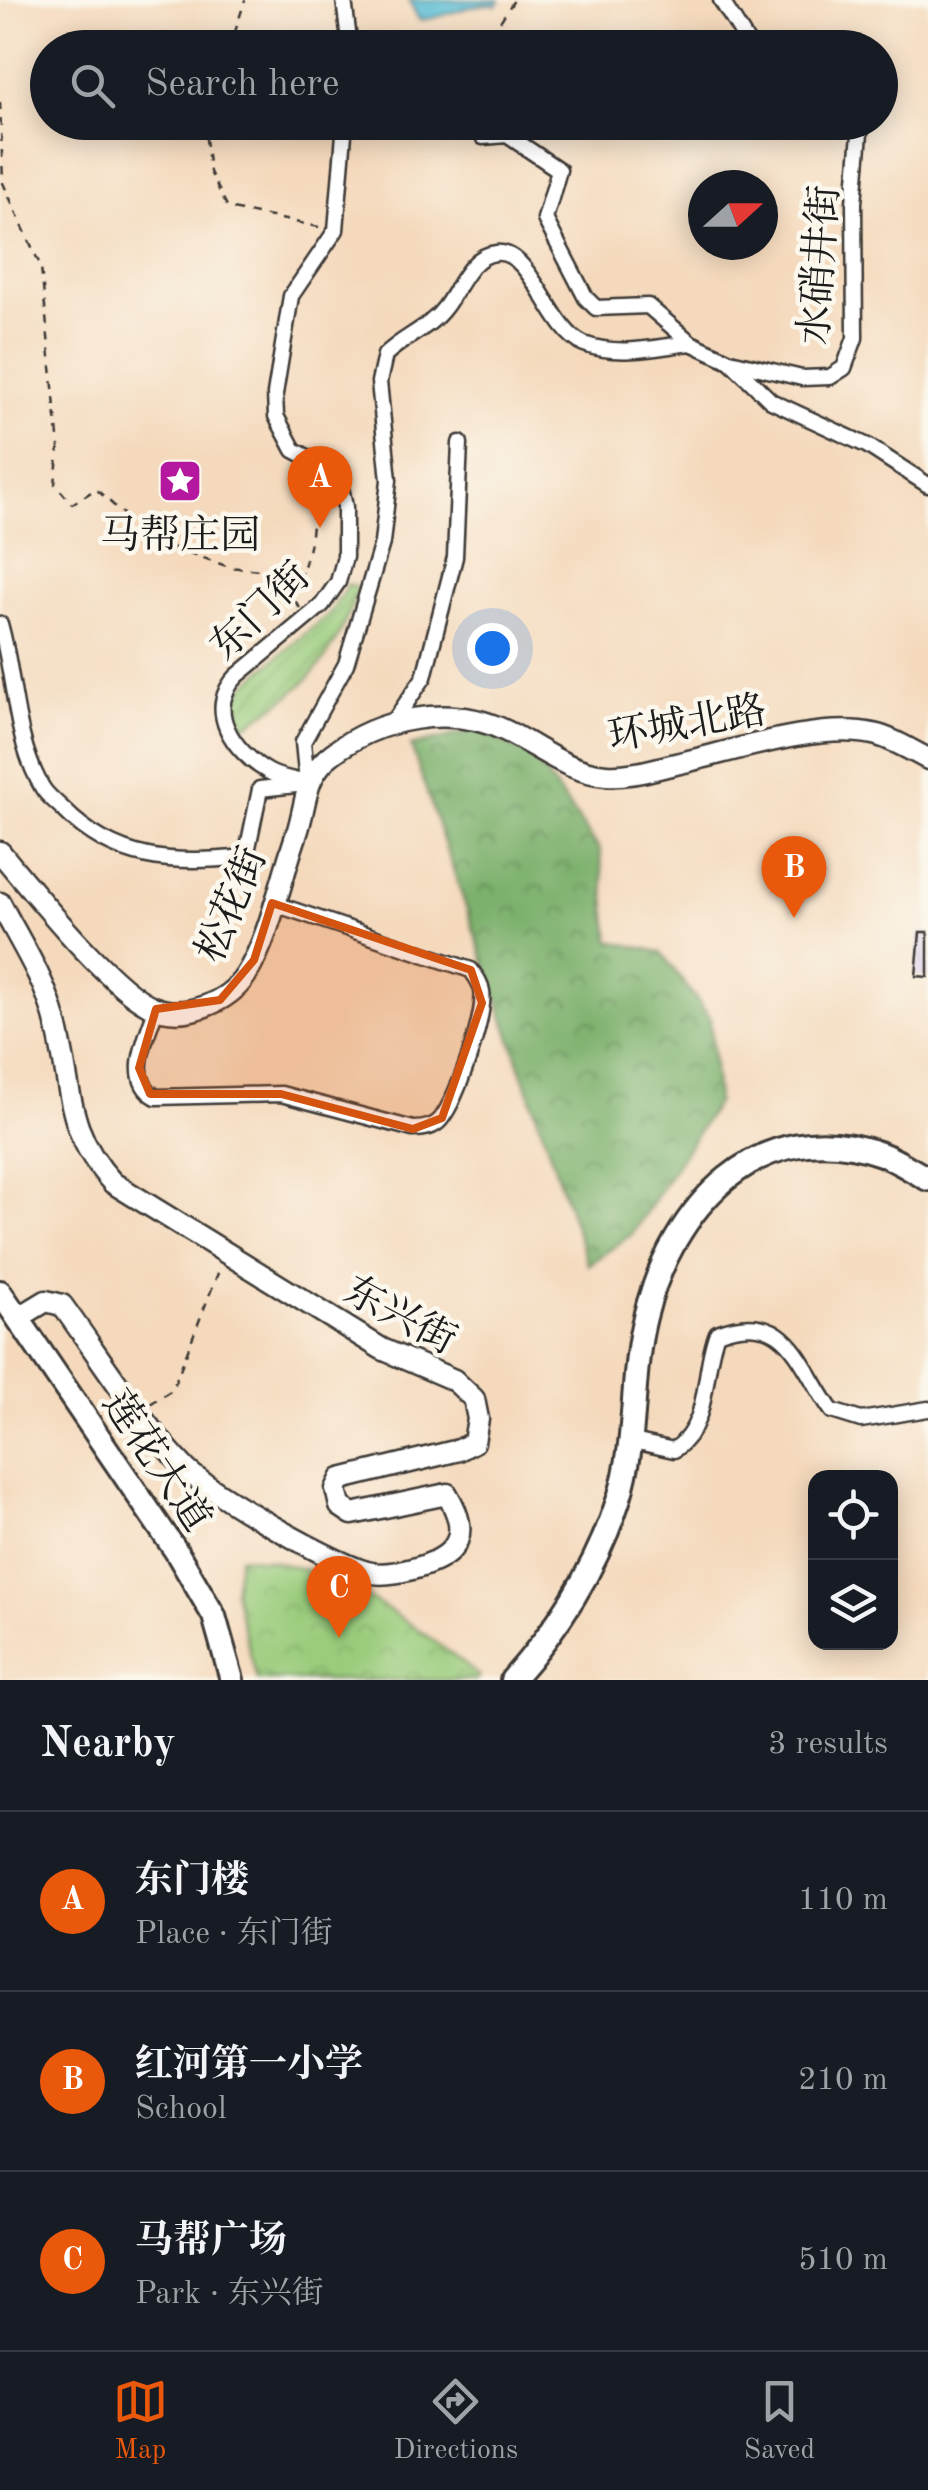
<!DOCTYPE html>
<html lang="en">
<head>
<meta charset="utf-8">
<style>
	:root { --surface:#171b24; --page:#20242c; --text:#f1f3f6; --muted:#9ea1a6; --line:#363941; --accent:#ea580c }
	body { margin:0; font-family:"Old Standard TT","Noto Serif SC",serif; background:var(--page); color:var(--text) }
	.controls { position:absolute; right:30px; bottom:30px; display:grid; overflow:hidden; border-radius:20px; box-shadow:0 5px 25px #0003 }
	.controls button { width:90px; height:90px; display:grid; place-items:center; padding:0; border:0; border-bottom:2px solid var(--line); background:var(--surface); color:var(--text); font:50px sans-serif }
	.compass { position:absolute; left:688px; top:170px; width:90px; height:90px; border-radius:50%; background:var(--surface); box-shadow:0 5px 25px #0003; rotate:69deg }
	.you { position:absolute; left:492px; top:648px; width:35px; height:35px; margin:-25px; border:8px solid #fff; border-radius:50%; background:#1a73e8; box-shadow:0 0 0 15px #1a73e833 }
	.badge { display:grid; place-items:center; width:65px; height:65px; border-radius:50%; background:var(--accent); color:#fff; font-size:32px; font-weight:700 }
	.pin { position:absolute; translate:-50% -82px; filter:drop-shadow(0 2px 5px #0008) }
	.pin::after { content:''; position:absolute; top:52px; width:35px; height:30px; background:inherit; clip-path:polygon(0 0,100% 0,50% 100%) }
	.list { margin:0; padding:0; list-style:none }
	h2 { display:flex; justify-content:space-between; align-items:center; height:130px; margin:0; padding:0 40px; font-size:42px }
	h2 small { font-size:32px; font-weight:400; color:var(--muted) }
	.list li { display:grid; grid-template-columns:65px 1fr auto; gap:30px; align-items:center; box-sizing:border-box; height:180px; padding:0 40px; border-top:2px solid var(--line) }
	.list b { display:block; font-size:38px; white-space:nowrap }
	.list p { margin:0; font-size:32px; white-space:nowrap; color:var(--muted) }
	.list em { font-size:32px; font-style:normal; color:var(--muted) }
	.icon { flex:none; width:55px; height:55px; fill:none; stroke:currentColor; stroke-width:2; stroke-linecap:round; stroke-linejoin:round }
	.map { position:relative; flex:none; width:928px; height:1680px; overflow:hidden }
	.search { position:absolute; background:var(--surface); box-shadow:0 5px 25px #0003; left:30px; right:30px; top:30px; height:110px; display:flex; align-items:center; gap:25px; box-sizing:border-box; padding:0 35px; border-radius:55px; color:var(--muted); font-size:38px }
	.sheet { height:670px; background:var(--surface) }
	nav { display:flex; justify-content:space-around; align-items:center; box-sizing:border-box; height:140px; border-top:2px solid var(--line); background:var(--surface); font-size:28px; color:var(--muted) }
	nav a { display:grid; justify-items:center; gap:5px }
	nav .on { color:var(--accent) }
	.map>svg:first-child { display:block }
</style>
</head>
<body>
<div class="map">
<svg width="928" height="1680" viewBox="0 0 928 1680">
	<defs>
		<pattern id="forest-crowns" width="20" height="18" patternUnits="userSpaceOnUse" patternTransform="scale(2.5)"><rect width="20" height="18" fill="#7bb06c"/><path d="M2 6a3 3 0 1 1 6 0M12 15a3 3 0 1 1 6 0" fill="none" stroke="#648e58"/></pattern>
		<pattern id="park-crowns" width="20" height="18" patternUnits="userSpaceOnUse" patternTransform="scale(2.5)"><rect width="20" height="18" fill="#9acc7c"/><path d="M2 6a3 3 0 1 1 6 0M12 15a3 3 0 1 1 6 0" fill="none" stroke="#84af6b"/></pattern>
		<pattern id="garden-furrows" width="10" height="10" patternUnits="userSpaceOnUse" patternTransform="scale(2.5)"><rect width="10" height="10" fill="#9acc7c"/><path d="M-1 1l2-2M0 10L10 0M9 11l2-2" fill="none" stroke="#84af6b"/></pattern>
		<pattern id="water-ripples" width="26" height="14" patternUnits="userSpaceOnUse" patternTransform="scale(2.5)"><rect width="26" height="14" fill="#54bad1"/><path d="M2 4q2-2 4 0t4 0M15 11q2-2 4 0t4 0" fill="none" stroke="#499fb3"/></pattern>
		<pattern id="building-cross-hatch" width="8" height="8" patternUnits="userSpaceOnUse" patternTransform="scale(2.5)"><rect width="8" height="8" fill="#b6a6f0"/><path d="M0 0l8 8M0 8l8-8" fill="none" stroke="#9c8ecd"/></pattern>
	</defs>
	<rect width="100%" height="100%" fill="#fbf7ec"/>
	<filter id="ink" filterUnits="userSpaceOnUse"><feTurbulence type="fractalNoise" baseFrequency=".01" numOctaves="2"/><feDisplacementMap in="SourceGraphic" scale="20" xChannelSelector="R" yChannelSelector="G"/><feConvolveMatrix kernelMatrix="1 2 1 2 8 2 1 2 1" color-interpolation-filters="sRGB"/></filter>
	<filter id="wash" filterUnits="userSpaceOnUse"><feTurbulence type="fractalNoise" baseFrequency=".0048" numOctaves="4" result="noise"/><feDisplacementMap in="SourceGraphic" scale="40" xChannelSelector="R" yChannelSelector="G"/><feGaussianBlur stdDeviation="2.25" result="paint"/><feColorMatrix in="noise" values="0 0 0 0 0 0 0 0 0 0 0 0 0 0 0 0 0 1.4 0 .05"/><feComposite in="paint" operator="in"/></filter>
	<g filter="url(#wash)">
		<rect width="100%" height="100%" fill="#f4d9bc"/>
		<path fill="url(#forest-crowns)" stroke="#4c6644" stroke-width="2.5" d="M478,729L535,759L600,850L610,941L661,952L710,1018L717,1102L632,1234L588,1265L411,746Z"/>
		<path fill="url(#park-crowns)" stroke="#5b744c" stroke-width="2.5" d="M239,1557C331,1563 410,1620 479,1676L476,1680H257L234,1592Z"/>
		<path fill="url(#garden-furrows)" stroke="#5b744c" stroke-width="2.5" d="M348,584L358,588C334,661 307,688 243,727L236,701L245,685L331,612Z"/>
		<path fill="url(#water-ripples)" stroke="#386b76" stroke-width="2.5" d="M409,0H500L497,5C468,1 449,19 419,20Z"/>
		<g id="blocks">
			<path fill="url(#building-cross-hatch)" d="M920,932H928V977L916,976Z"/>
		</g>
	</g>
	<g filter="url(#ink)">
		<use href="#blocks" fill-opacity="0" stroke="#3c3834" stroke-width="2.5"/>
		<g fill="none" stroke-linecap="round" stroke-linejoin="round">
			<defs>
				<g id="street">
					<path d="M344,0L350,48"/>
					<path d="M721,0L751,48"/>
					<path d="M483,137L507,135L559,170L545,219L586,298L596,308L648,306L691,343L730,361L802,378L830,377L844,368L855,338L854,203L861,122"/>
					<path d="M731,362L771,401L868,446L928,485"/>
					<path d="M0,624C15,676 14,740 42,787C46,795 56,802 63,809C116,863 174,864 246,857L260,789L296,785"/>
					<path d="M392,724L424,677L455,557L460,443"/>
					<path d="M307,783L303,742L346,664L382,543L389,480L379,382L385,355C404,336 429,329 445,307C459,289 470,255 496,253C532,249 550,331 584,344C618,357 657,347 691,343"/>
					<path d="M307,783C295,780 280,778 269,772C233,752 204,709 237,676L322,605L338,582L345,557V507L340,482L332,470L294,450L276,416L275,394L291,296L336,230L345,122"/>
					<path d="M156,1009C148,1035 124,1079 156,1097L281,1094L413,1129C423,1129 434,1128 441,1119C457,1099 486,1016 482,991C481,983 476,977 471,970L272,903"/>
					<path d="M633,1441L674,1450C712,1423 701,1374 717,1333C788,1306 798,1363 832,1411L861,1420L928,1409"/>
				</g>
				<g id="secondary">
					<path d="M0,852C31,889 111,990 153,1007C184,1020 228,1003 246,975C269,939 282,875 297,833C307,802 304,775 332,754C379,718 450,704 504,730C538,746 567,772 606,775C631,777 656,768 680,763C734,751 820,722 873,734C892,738 910,750 928,759"/>
					<path d="M0,903C19,940 43,976 54,1016C73,1082 62,1128 113,1183L382,1349L454,1380L474,1399L478,1419L474,1442L459,1450L341,1479L336,1489L340,1506L352,1514L447,1494C457,1511 467,1533 451,1550C437,1566 392,1576 372,1573C341,1569 209,1492 186,1469C139,1421 102,1360 62,1305L46,1301L18,1318"/>
				</g>
				<g id="primary">
					<path d="M0,1292L176,1551L214,1616L232,1680"/>
					<path d="M512,1680C560,1626 597,1567 619,1498C638,1438 630,1376 645,1317C672,1208 758,1110 881,1154C897,1160 913,1171 928,1179"/>
				</g>
			</defs>
			<use href="#street" stroke="#3c3834" stroke-width="19"/>
			<use href="#secondary" stroke="#3c3834" stroke-width="25"/>
			<use href="#primary" stroke="#3c3834" stroke-width="28"/>
			<g stroke="#3c3834" stroke-width="2.5" stroke-dasharray="8 8" stroke-linecap="butt">
				<path d="M230,48L245,0"/>
				<path d="M483,48L514,0"/>
				<path d="M0,102L3,183L41,267L59,447L55,484L72,504L96,489L150,539L229,567L303,574"/>
				<path d="M204,122L210,172L228,208L319,227"/>
				<path d="M360,126L372,122"/>
				<path d="M300,608L291,595C313,559 313,519 314,478"/>
				<path d="M150,1404L172,1390L220,1268"/>
			</g>
			<use href="#street" stroke="#fff" stroke-width="14"/>
			<use href="#secondary" stroke="#fff" stroke-width="20"/>
			<use href="#primary" stroke="#fff" stroke-width="22"/>
		</g>
	</g>
	<path fill="#d4530e" fill-opacity="0.2" stroke="#d4530e" stroke-width="8" stroke-linejoin="round" d="M272,903L471,970L482,1003L442,1118L413,1129L281,1094H150L139,1068L156,1009L220,1000L254,960Z"/>
	<defs>
		<symbol id="sight-square" viewBox="-11 -11 22 22"><rect x="-9" y="-9" width="18" height="18" rx="4" fill="#b5179e" stroke="#fbf7ec"/><path d="M0-6L1.8-2.2L6-1.7L2.9 1.2L3.7 5.4L0 3.3L-3.7 5.4L-2.9 1.2L-6-1.7L-1.8-2.2Z" fill="#fff"/></symbol>
	</defs>
	<g fill-rule="evenodd">
		<use href="#sight-square" x="155" y="456" width="50" height="50"/>
	</g>
	<g text-anchor="middle" stroke-width="9" stroke-linejoin="round" paint-order="stroke">
		<g font-size="40" fill="#1c1c1c" stroke="#fbf7ec">
			<text transform="translate(818 265) rotate(-86)" y="14">水硝井街</text>
			<text transform="translate(259 610) rotate(-44)" y="14">东门街</text>
			<text transform="translate(687 722) rotate(-10)" y="14">环城北路</text>
			<text transform="translate(230 904) rotate(-67)" y="14">松花街</text>
			<text transform="translate(401 1314) rotate(28)" y="14">东兴街</text>
			<text transform="translate(158 1460) rotate(56)" y="14">莲花大道</text>
		</g>
		<g font-size="40" fill="#1c1c1c" stroke="#fbf7ec">
			<text x="180" y="548">马帮庄园</text>
		</g>
	</g>
</svg>
<div class="controls">
<button><svg class="icon" aria-label="locate" viewBox="0 0 24 24"><circle cx="12" cy="12" r="6"/><path d="M12 2v4M12 18v4M2 12h4M18 12h4"/></svg></button>
<button><svg class="icon" aria-label="layers" viewBox="0 0 24 24"><path d="M12 4l9 5-9 5-9-5zM3 14l9 5 9-5"/></svg></button>
</div>
<svg class="compass" viewBox="-18 -18 36 36"><path d="M0-13l5 13h-10z" fill="#e53935"/><path d="M0 13l5-13h-10z" fill="#9ea1a6"/></svg>
<div class="you"></div>
<div class="pin badge" style="left:320px;top:528px">A</div>
<div class="pin badge" style="left:794px;top:918px">B</div>
<div class="pin badge" style="left:339px;top:1638px">C</div>
<div class="search"><svg class="icon" aria-label="search" viewBox="0 0 24 24"><circle cx="10" cy="10" r="6"/><path d="M15 15l6 6"/></svg>Search here</div>
</div>
<section class="sheet">
<h2>Nearby<small>3 results</small></h2>
<ul class="list">
<li><span class="badge">A</span><div><b>东门楼</b><p>Place · 东门街</p></div><em>110 m</em></li>
<li><span class="badge">B</span><div><b>红河第一小学</b><p>School</p></div><em>210 m</em></li>
<li><span class="badge">C</span><div><b>马帮广场</b><p>Park · 东兴街</p></div><em>510 m</em></li>
</ul>
</section>
<nav>
<a class="on"><svg class="icon" aria-label="map" viewBox="0 0 24 24"><path d="M3 6l6-2 6 2 6-2v14l-6 2-6-2-6 2zM9 4v14M15 6v14"/></svg>Map</a>
<a><svg class="icon" aria-label="directions" viewBox="0 0 24 24"><path d="M12 3l9 9-9 9-9-9zM9 14v-3h6M13 9l2 2-2 2"/></svg>Directions</a>
<a><svg class="icon" aria-label="saved" viewBox="0 0 24 24"><path d="M7 4h10v16l-5-4-5 4z"/></svg>Saved</a>
</nav>
</body>
</html>
